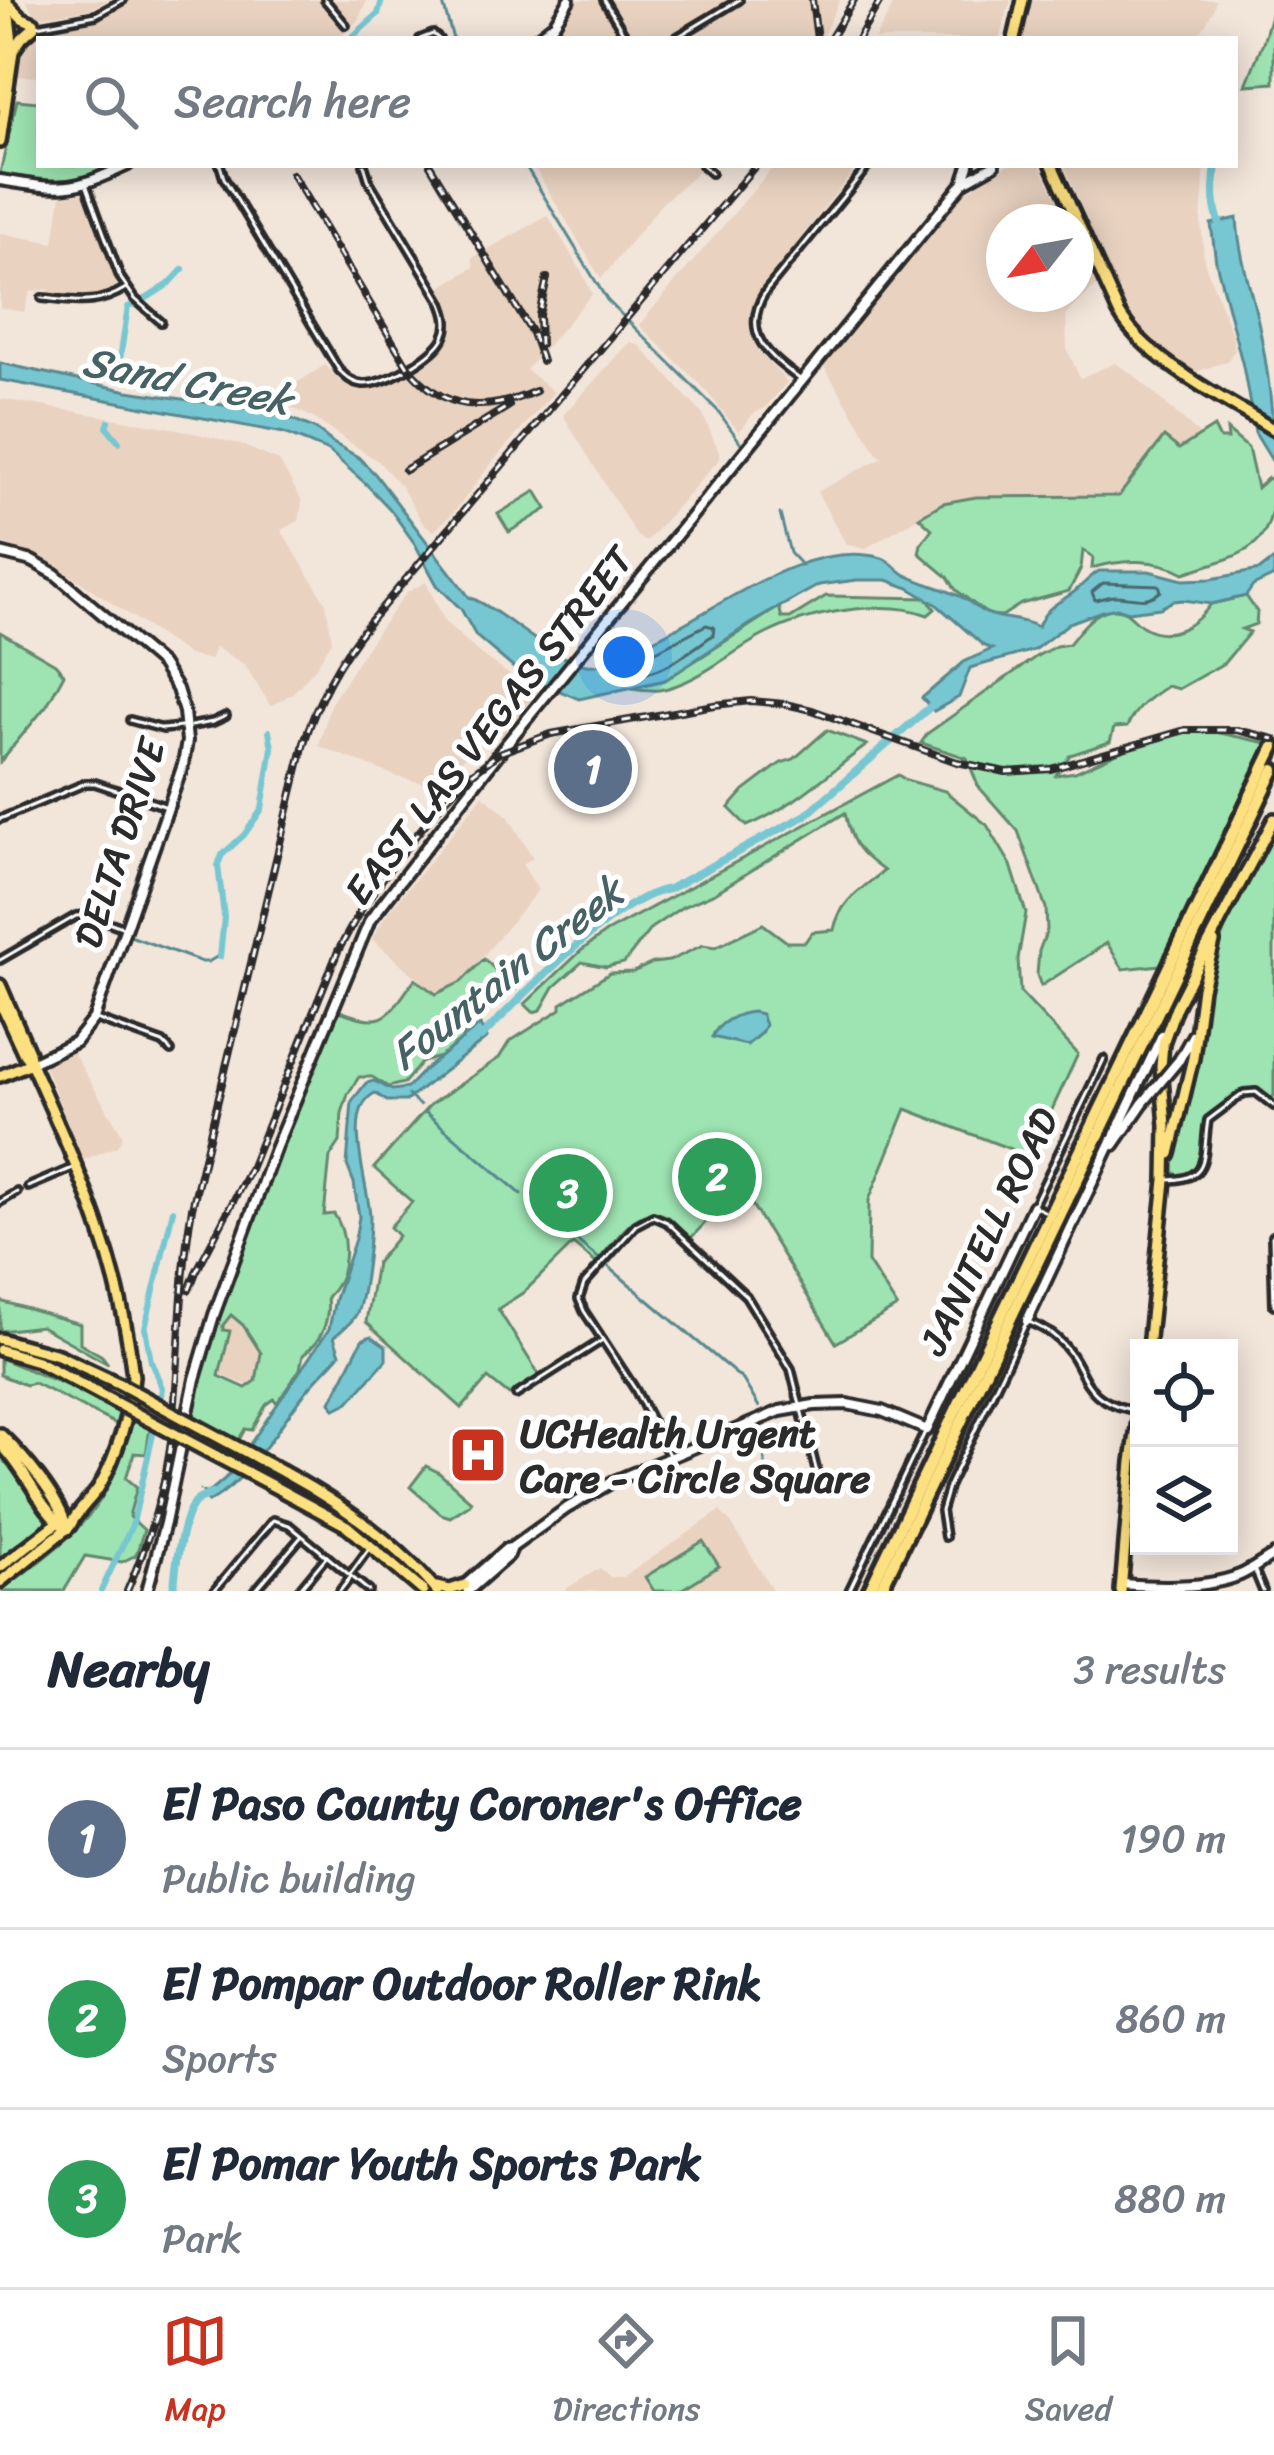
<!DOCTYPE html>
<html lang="en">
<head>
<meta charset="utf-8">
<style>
	:root { --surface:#fff; --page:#f2f2f3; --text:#1f2937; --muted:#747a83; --line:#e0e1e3; --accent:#c8321e }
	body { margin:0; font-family:Sriracha,sans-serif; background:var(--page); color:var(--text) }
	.controls { position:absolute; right:36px; bottom:36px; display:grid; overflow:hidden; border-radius:0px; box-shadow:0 6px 30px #0003 }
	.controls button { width:108px; height:108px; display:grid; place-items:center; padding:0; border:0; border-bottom:3px solid var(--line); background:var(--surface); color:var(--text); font:60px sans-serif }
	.compass { position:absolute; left:986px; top:204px; width:108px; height:108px; border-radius:50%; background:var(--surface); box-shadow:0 6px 30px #0003; rotate:239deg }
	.you { position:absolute; left:624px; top:657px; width:42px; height:42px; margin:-30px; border:9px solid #fff; border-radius:50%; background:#1a73e8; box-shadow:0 0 0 18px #1a73e833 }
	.badge { display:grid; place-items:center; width:78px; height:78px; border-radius:50%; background:var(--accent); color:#fff; font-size:39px; font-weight:700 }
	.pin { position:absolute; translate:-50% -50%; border:6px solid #fff; box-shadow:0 3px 12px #0006 }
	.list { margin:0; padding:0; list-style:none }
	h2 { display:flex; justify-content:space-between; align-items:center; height:156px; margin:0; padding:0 48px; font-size:51px }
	h2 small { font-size:39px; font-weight:400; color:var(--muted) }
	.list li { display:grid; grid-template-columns:78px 1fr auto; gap:36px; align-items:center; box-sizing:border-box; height:180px; padding:0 48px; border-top:3px solid var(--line) }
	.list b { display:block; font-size:45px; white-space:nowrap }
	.list p { margin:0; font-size:39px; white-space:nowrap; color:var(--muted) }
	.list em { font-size:39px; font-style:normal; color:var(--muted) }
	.icon { flex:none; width:66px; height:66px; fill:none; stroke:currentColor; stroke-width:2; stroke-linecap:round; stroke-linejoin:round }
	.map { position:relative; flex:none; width:1274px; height:1591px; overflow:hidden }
	.search { position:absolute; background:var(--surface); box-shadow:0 6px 30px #0003; left:36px; right:36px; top:36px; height:132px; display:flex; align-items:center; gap:30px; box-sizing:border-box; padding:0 42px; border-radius:0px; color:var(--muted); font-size:45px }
	.sheet { height:696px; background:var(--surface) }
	nav { display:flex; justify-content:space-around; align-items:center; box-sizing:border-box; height:168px; border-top:3px solid var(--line); background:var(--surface); font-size:33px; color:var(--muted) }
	nav a { display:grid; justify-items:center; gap:6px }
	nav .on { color:var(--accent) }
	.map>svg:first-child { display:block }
</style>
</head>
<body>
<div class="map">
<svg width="1274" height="1591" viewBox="0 0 1274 1591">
	<rect width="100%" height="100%" fill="#f2e5da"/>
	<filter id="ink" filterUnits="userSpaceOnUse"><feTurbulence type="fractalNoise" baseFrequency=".00833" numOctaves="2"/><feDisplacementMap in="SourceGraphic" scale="24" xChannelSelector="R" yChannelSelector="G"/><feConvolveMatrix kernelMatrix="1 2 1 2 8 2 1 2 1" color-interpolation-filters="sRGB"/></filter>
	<g filter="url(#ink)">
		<g fill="#e9d2c0">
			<path d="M26,0H108L91,9L37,17Z"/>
			<path d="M128,0H367L358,20L339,39H39V77L18,76L20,47L35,31L85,23L108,16Z"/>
			<path d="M576,0H840L821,39H542L565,24Z"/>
			<path d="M896,0H1011L999,39H875Z"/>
			<path d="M1031,0H1216L1213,11L1197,39H1023Z"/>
			<path d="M533,165H706L662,203L601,279Z"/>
			<path d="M775,165H858L763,286L752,306L749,329L758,351L787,382L765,408L753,414L739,432L702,386L639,325Z"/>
			<path d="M1007,165H1040L1068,222H1004V294H1076V241L1096,286L1066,315L1067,349L1080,378L1115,363L1135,376L1200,435L1179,449L1163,438L1119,496L976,497L943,503L864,549L846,544L817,492L883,457L877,453L822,363L958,198Z"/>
			<path d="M1064,165H1205L1201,220L1204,261L1232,335L1235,350L1227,361L1193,373L1139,334L1125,308Z"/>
			<path d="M85,193L117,286L97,296L65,295L49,293L48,289L30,292L24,312L0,308V233L54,243L61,196Z"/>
			<path d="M548,216L583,274L592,294L526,370L554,392L490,465L454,512L434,531L423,523L400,485L378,461L312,417L272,399L325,365L340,381L352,387L369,389L395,379L450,338L452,314L440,288L474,267L472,258Z"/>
			<path d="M630,342L640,346L703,415L721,457L646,542L636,535L563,415Z"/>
			<path d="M0,399L177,429L239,444L279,461L302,501L299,521L281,530L326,603L332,641L316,667L293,693L271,706L244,664L215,647L210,660L189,655L66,572L38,556L0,543Z"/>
			<path d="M426,582L445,622L480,654L535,693L506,733L423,783L398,777L319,746L330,705L373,638L406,593Z"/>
			<path d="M483,795L508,816L533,858L522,864L538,890L461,983L436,994L372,939L384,918Z"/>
			<path d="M72,1051L123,1136L117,1146L83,1160L44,1064Z"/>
			<path d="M231,1315L243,1325L261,1353L256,1381L247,1385L221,1375L230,1332L223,1330V1324Z"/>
			<path d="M720,1511L731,1523L773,1591H563L600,1568L610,1577H624Z"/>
		</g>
		<g fill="#9ee4b2" stroke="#64886e" stroke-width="3" fill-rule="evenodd">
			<path d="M1274,5V83L1246,85L1263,42Z"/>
			<path d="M17,100L39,102V165H110C74,188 40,180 0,173Z"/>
			<path d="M1214,427L1220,439H1228L1227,430L1248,448L1257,488L1268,478L1274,481C1274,553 1244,553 1184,573C1157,558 1121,559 1092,568L1093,557L1083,550L1081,568L1069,591L1021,604L1002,616L988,615L956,590L948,577L919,553L921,544L932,529L919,517L943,503L976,497L1119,496L1164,437L1179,449Z"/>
			<path d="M536,491L547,509L509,532L498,514Z"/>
			<path d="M826,596L927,598L935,609L928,615C883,598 808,613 766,634C731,651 699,683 659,690C651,691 640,689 631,688L665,680L779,607L782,618H790Z"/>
			<path d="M1246,596L1257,612L1256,624L1242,629L1250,632L1224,663L1178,689L1167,686C1150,697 1135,708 1127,727L1114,728L1110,742L1070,755L1056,775L1075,772L1144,741L1201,729L1267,743L1160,965L1123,969L1107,943L1041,986L1037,975L1039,951L1047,930L1046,908L1018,831L978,786L967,758L921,743L928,733L1037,656L1056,646L1069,644C1080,630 1093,611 1113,609C1128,608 1133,621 1144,627C1170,642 1196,625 1211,604Z"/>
			<path d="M0,632L55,664L64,674L47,705L0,762Z"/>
			<path d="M827,730L867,745C828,773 792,808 747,826L729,808L744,791L781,763L794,759Z"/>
			<path d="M898,775L906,780L945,791L987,825L1011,865L1026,913L1018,959L1020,992L1078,1054L1036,1144L1026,1155L906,1109L869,1200L868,1262L897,1307L836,1343L740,1185L691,1238C683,1232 676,1223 668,1217C639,1199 613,1245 596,1263L573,1244L524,1292L498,1309L539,1375L509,1395L488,1378L462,1408L366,1322L376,1263L398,1236L390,1227L412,1202L374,1168L430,1105L499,1058L509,1042L561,1009V1004L610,973L633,972L653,963L669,961L703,945L715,947L763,924L787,942H805L812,932L834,930C840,900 862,889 884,871C857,852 852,844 845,813L715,893L682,907L651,928L624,963L606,967L582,962L554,987L541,1010L533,1012L525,1004L582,950L606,932Z"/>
			<path d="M1274,829V1096L1266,1100L1256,1092C1244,1093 1239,1096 1229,1103C1221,1109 1211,1114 1207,1124C1199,1144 1208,1163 1189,1178L1173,1173L1174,1134L1220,942L1229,917Z"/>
			<path d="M484,959L516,989C498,1002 468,1017 462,1039L440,1057L422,1062L404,1083L388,1087L372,1077H359L348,1094L342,1113L340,1142L330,1157L324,1215L334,1214C350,1238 348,1277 327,1297C330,1320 322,1341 303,1355L300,1369L277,1403L274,1399L266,1405L252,1430L245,1429L236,1445L185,1422L195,1379L203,1370L225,1297L222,1292L308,1067L318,1055L340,1011C388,1030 388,1015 415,979L436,994L461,982ZM231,1315L243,1325L261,1353L256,1381L246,1388L219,1376L230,1331L223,1330V1325Z"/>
			<path d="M0,1301L80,1324V1343L102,1356L108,1364L41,1326L0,1331Z"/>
			<path d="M0,1358L110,1403L120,1408L116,1424L34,1383L25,1385L0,1375Z"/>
			<path d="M131,1416L150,1428L146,1454L134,1453L126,1478L137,1487L129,1516L144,1530L136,1555L122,1562L85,1556L64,1591H0C39,1562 85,1531 108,1487C119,1466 124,1439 131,1416Z"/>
			<path d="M0,1448L46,1514L48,1523L0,1560Z"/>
			<path d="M426,1466L438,1472L471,1501L470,1504L450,1517L441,1514L410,1487Z"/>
			<path d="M703,1541L719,1566L679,1591H654L645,1577Z"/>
		</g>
		<g fill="#77c7d2" stroke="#59898f" stroke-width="3">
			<path d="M1237,218C1239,255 1250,286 1258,321C1268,368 1274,416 1274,464L1255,433L1243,366L1216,262L1211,224Z"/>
			<path d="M0,363L128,391L278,413L316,429L333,443L358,457L375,474L469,597C506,612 549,659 587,665C608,668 636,648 655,639C719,609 807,537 882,558C891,561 896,569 904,574C922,584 945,588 963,598C971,602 978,610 986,613C1003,620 1021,618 1038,627C1046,606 1058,604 1074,592C1083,585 1089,577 1099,571H1149L1183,580L1211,579L1260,570L1274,559V576L1253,586L1246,596L1211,604L1183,600L1173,601L1160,608L1128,612L1117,608L1102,611L1069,623L1034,650L970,668L959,697L934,711L922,698L964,662L992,649L984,646L936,604L909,588L887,580H857L819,585L751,623L665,680L579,699L523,676L476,636L461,609L437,585L415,544L390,509L366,484L329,451L284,433L0,380Z"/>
			<path d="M753,1012L761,1014L765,1025L761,1033L747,1045L712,1037C718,1023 737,1013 753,1012Z"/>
			<path d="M480,1025L487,1038L406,1101H387L375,1093C341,1109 369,1187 370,1216C370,1239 365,1288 358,1310C355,1320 343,1329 334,1337L340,1354C330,1366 318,1377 308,1389C276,1428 254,1476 209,1502L203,1492L207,1494L228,1476L329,1329L335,1299L355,1239L359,1217L354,1183L347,1165L352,1101L366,1083L374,1081L392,1090L407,1088L424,1070Z"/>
			<path d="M371,1336L386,1346V1360L349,1402L335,1409L331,1402L362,1340Z"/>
		</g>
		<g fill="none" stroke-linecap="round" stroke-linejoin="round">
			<g stroke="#49696e" stroke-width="3">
				<path d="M1103,583L1159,585L1161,591C1146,604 1133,596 1115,596C1108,596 1102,599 1095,600L1092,592Z"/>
				<path d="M706,625L714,627L713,635C688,652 657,679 627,673L629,665Z"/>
			</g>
			<g stroke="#59898f" stroke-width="3">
				<path d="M442,0L453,39"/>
				<path d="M525,165L607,300L718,411L743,446"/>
				<path d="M780,514L790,553L802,566"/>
				<path d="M59,930L82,919L117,929"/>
				<path d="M130,936L202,962H208L220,955"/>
				<path d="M28,949L53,934"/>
				<path d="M408,1095L420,1106"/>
				<path d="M425,1112L521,1194"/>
				<path d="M529,1201L598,1258"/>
				<path d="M609,1267L743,1380L759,1407"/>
				<path d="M762,1430L766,1474"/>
			</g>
			<g stroke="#77c7d2" stroke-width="6">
				<path d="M350,39L378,14L382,0"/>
				<path d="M144,300L169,284L183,269"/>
				<path d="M119,366L128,307L133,305"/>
				<path d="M109,421L107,427L119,442"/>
				<path d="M220,957L224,917L218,865L222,855L244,835L262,809L272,748L269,731"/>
				<path d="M101,1591L133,1523L160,1403L162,1388L151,1361L145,1328L173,1210"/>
			</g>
			<g stroke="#77c7d2" stroke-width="8">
				<path d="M1216,165C1213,189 1212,209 1223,231"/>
				<path d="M481,1037C522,997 615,897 669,889L806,815L938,700"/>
				<path d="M174,1591C175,1570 181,1519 195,1502C198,1499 208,1495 213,1493"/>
			</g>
			<defs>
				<g id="street">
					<path d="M325,0L346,25"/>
					<path d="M604,0L627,39"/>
					<path d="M37,26L96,15L123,0"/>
					<path d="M420,39L433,34L439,39"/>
					<path d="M674,39L739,0"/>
					<path d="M220,165L224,178L339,370C346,377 352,383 363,384C383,386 436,356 444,337C450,324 446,313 441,301L369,181L364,165"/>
					<path d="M702,165L711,173"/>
					<path d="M86,184L120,277L135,299L161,322"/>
					<path d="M42,298C76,301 95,307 126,288"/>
					<path d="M801,380C769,356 739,334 766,291L869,165"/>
					<path d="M130,720L163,729L181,727"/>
					<path d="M191,726L213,722L226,716"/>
					<path d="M0,819L86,783H95L167,807"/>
					<path d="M0,960L76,916L89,915L122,927"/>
					<path d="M96,1019L163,1043L171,1051"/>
					<path d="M1167,1180C1212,1180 1202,1154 1208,1120L1244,1093L1256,1092L1274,1106"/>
					<path d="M28,1187L75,1167"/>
					<path d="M0,1202L17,1192"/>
					<path d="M1044,1211L1033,1206L1104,1059"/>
					<path d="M1272,1236L1274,1305"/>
					<path d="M516,1395L601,1341"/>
					<path d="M669,1455L635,1389L584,1311L579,1299L584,1284L636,1225L653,1216L667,1222L746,1296L791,1369L820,1485"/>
					<path d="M945,1537L941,1511L948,1487L1027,1321C1036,1325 1045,1329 1053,1335C1093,1367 1071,1398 1137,1411"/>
					<path d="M1254,1569L1263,1591"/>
					<path d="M351,1573L370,1547"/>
					<path d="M214,1591L273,1520L289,1525L369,1591"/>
					<path d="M255,1591L301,1537"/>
					<path d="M298,1591L327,1556"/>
					<path d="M340,1591L350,1578"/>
					<path d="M849,1591L926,1430"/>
				</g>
				<g id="secondary">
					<path d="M535,39L554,24L569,0"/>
					<path d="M0,180C62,190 70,192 128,165"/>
					<path d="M964,182L994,165"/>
					<path d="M0,553L32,561L55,574L161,664L177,689L184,712L187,741L183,765L94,1018L75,1042L31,1063"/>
					<path d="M1179,1060L1193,1035"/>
					<path d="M1114,1145L1143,1103"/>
					<path d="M1027,1321L1162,1035"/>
					<path d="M1122,1584C1158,1587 1206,1589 1240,1575C1252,1570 1263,1561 1274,1555"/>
					<path d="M464,1586L506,1549L511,1548L567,1508L614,1481L780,1411L814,1405L847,1404L882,1411L927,1430L1033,1206"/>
					<path d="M147,1591L165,1523L195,1379L214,1315L275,1149L370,920L499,753L963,183L969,165"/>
					<path d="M468,1591L509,1555L511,1550"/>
				</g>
				<g id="primary">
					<path d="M10,6L22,18L34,23"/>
					<path d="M1014,39L1023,0"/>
					<path d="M13,51L22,38L34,27"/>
					<path d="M0,105L5,49L0,0"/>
					<path d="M0,142L13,51L7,0"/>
					<path d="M1052,165L1119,313C1147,361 1227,400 1274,430"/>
					<path d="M0,985L29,1052L31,1063"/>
					<path d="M0,1002L24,1054L31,1063C78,1169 120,1258 133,1376C130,1412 117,1456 99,1487C90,1501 77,1511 70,1526L0,1582"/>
					<path d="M0,1076L31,1063"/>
					<path d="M1170,1154L1193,1058L1202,988L1214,942"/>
					<path d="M0,1339L58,1355L120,1384"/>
					<path d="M1148,1348L1165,1180L1166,1126L1161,1067L1163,1043L1176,1007L1201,958L1274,819"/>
					<path d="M0,1350L37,1361L101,1395"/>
					<path d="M0,1434C23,1456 60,1498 67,1529"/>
					<path d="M0,1444C26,1468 38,1508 67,1529"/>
					<path d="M283,1472C340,1503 395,1541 437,1591"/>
					<path d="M271,1485L347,1526L423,1591"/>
					<path d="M0,1567L60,1521"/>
					<path d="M436,1587L450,1590L465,1585"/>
					<path d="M1121,1591L1132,1462L1139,1413"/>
				</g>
				<g id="highway">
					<path d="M869,1591L1274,747"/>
					<path d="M880,1591L1274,770"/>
				</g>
			</defs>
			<use href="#street" stroke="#2b2b2b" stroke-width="12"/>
			<use href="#secondary" stroke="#2b2b2b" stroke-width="16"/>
			<use href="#primary" stroke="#2b2b2b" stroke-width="18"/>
			<use href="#highway" stroke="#2b2b2b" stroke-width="20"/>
			<use href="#street" stroke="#fff" stroke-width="3"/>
			<use href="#secondary" stroke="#fff" stroke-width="8"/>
			<use href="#primary" stroke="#fde080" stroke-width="9"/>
			<use href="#highway" stroke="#fde080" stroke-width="10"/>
			<defs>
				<g id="rail">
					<path d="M812,0L817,39"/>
					<path d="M830,39L854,0"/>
					<path d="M858,39L881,0"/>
					<path d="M430,165L532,333L542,361"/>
					<path d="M292,174L408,367C444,412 486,413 536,391"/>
					<path d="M540,345L539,315L547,278"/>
					<path d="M405,470L509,406"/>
					<path d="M189,1290L196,1272L250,1169L338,951L360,911L393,864L443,802L464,780L499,753L551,734L714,705L751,701L785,704L812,710L957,762L1006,772L1051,769L1185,730H1237L1274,739"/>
					<path d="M127,1591C147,1545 163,1498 170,1449C181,1369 178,1288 192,1208L304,743C318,698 338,661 368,624L756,165"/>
				</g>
			</defs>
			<use href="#rail" stroke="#2b2b2b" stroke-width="8"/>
			<use href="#rail" stroke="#fff" stroke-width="3" stroke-dasharray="9" stroke-linecap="butt"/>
			<defs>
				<path id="secondary-bridge" d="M1143,1103L1179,1060"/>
				<g id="primary-bridge">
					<path d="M120,1384L283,1472"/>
					<path d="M101,1395L271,1485"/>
				</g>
			</defs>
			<use href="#secondary-bridge" stroke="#2b2b2b" stroke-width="16" stroke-linecap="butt"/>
			<use href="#primary-bridge" stroke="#2b2b2b" stroke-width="18" stroke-linecap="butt"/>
			<use href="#secondary-bridge" stroke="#fff" stroke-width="8"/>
			<use href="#primary-bridge" stroke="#fde080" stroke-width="9"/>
		</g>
	</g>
	<defs>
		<symbol id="hospital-square" viewBox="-11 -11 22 22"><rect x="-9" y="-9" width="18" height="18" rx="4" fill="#c8321e" stroke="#fff"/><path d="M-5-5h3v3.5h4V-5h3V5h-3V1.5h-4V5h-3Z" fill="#fff"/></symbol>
	</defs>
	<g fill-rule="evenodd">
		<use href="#hospital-square" x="445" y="1422" width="66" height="66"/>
	</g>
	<g text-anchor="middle" stroke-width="10" stroke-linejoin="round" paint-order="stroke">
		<g font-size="39" fill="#2b2b2b" stroke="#fff">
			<text transform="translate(488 725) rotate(-52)" y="14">EAST LAS VEGAS STREET</text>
			<text transform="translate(119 843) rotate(-72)" y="14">DELTA DRIVE</text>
			<text transform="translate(988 1231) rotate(-64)" y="14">JANITELL ROAD</text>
		</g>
		<g font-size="39" font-weight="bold" fill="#2b2b2b" stroke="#fff" text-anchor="start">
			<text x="520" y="1447">UCHealth Urgent<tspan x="520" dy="45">Care - Circle Square</tspan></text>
		</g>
		<g font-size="42" font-style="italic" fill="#466265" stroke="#fff">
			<text transform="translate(187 380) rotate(11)" y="15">Sand Creek</text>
			<text transform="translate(506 973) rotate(-38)" y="15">Fountain Creek</text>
		</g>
	</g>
</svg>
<div class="controls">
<button><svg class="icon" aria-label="locate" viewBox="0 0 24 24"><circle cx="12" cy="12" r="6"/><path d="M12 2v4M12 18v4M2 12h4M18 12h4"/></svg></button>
<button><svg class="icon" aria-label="layers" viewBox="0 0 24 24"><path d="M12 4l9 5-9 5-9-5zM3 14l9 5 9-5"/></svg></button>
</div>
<svg class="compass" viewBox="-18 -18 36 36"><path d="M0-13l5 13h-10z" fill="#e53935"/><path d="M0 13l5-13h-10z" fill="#747a83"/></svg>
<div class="you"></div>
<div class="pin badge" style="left:593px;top:769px;background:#5c6f8a">1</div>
<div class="pin badge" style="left:717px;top:1177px;background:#2e9e5b">2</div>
<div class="pin badge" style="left:568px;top:1193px;background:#2e9e5b">3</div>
<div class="search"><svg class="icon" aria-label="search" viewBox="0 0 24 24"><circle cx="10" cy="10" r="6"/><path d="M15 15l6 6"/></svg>Search here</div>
</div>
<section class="sheet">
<h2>Nearby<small>3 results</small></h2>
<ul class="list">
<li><span class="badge" style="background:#5c6f8a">1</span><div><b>El Paso County Coroner's Office</b><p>Public building</p></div><em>190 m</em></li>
<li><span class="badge" style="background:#2e9e5b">2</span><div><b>El Pompar Outdoor Roller Rink</b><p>Sports</p></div><em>860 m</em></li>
<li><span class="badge" style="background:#2e9e5b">3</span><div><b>El Pomar Youth Sports Park</b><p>Park</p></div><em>880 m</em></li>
</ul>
</section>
<nav>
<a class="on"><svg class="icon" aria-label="map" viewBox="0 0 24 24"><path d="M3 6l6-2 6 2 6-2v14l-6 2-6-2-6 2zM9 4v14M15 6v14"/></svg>Map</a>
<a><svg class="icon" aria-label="directions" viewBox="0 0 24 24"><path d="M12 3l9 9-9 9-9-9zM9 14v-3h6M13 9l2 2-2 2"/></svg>Directions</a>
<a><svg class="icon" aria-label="saved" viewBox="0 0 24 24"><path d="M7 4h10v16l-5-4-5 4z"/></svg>Saved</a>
</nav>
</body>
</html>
